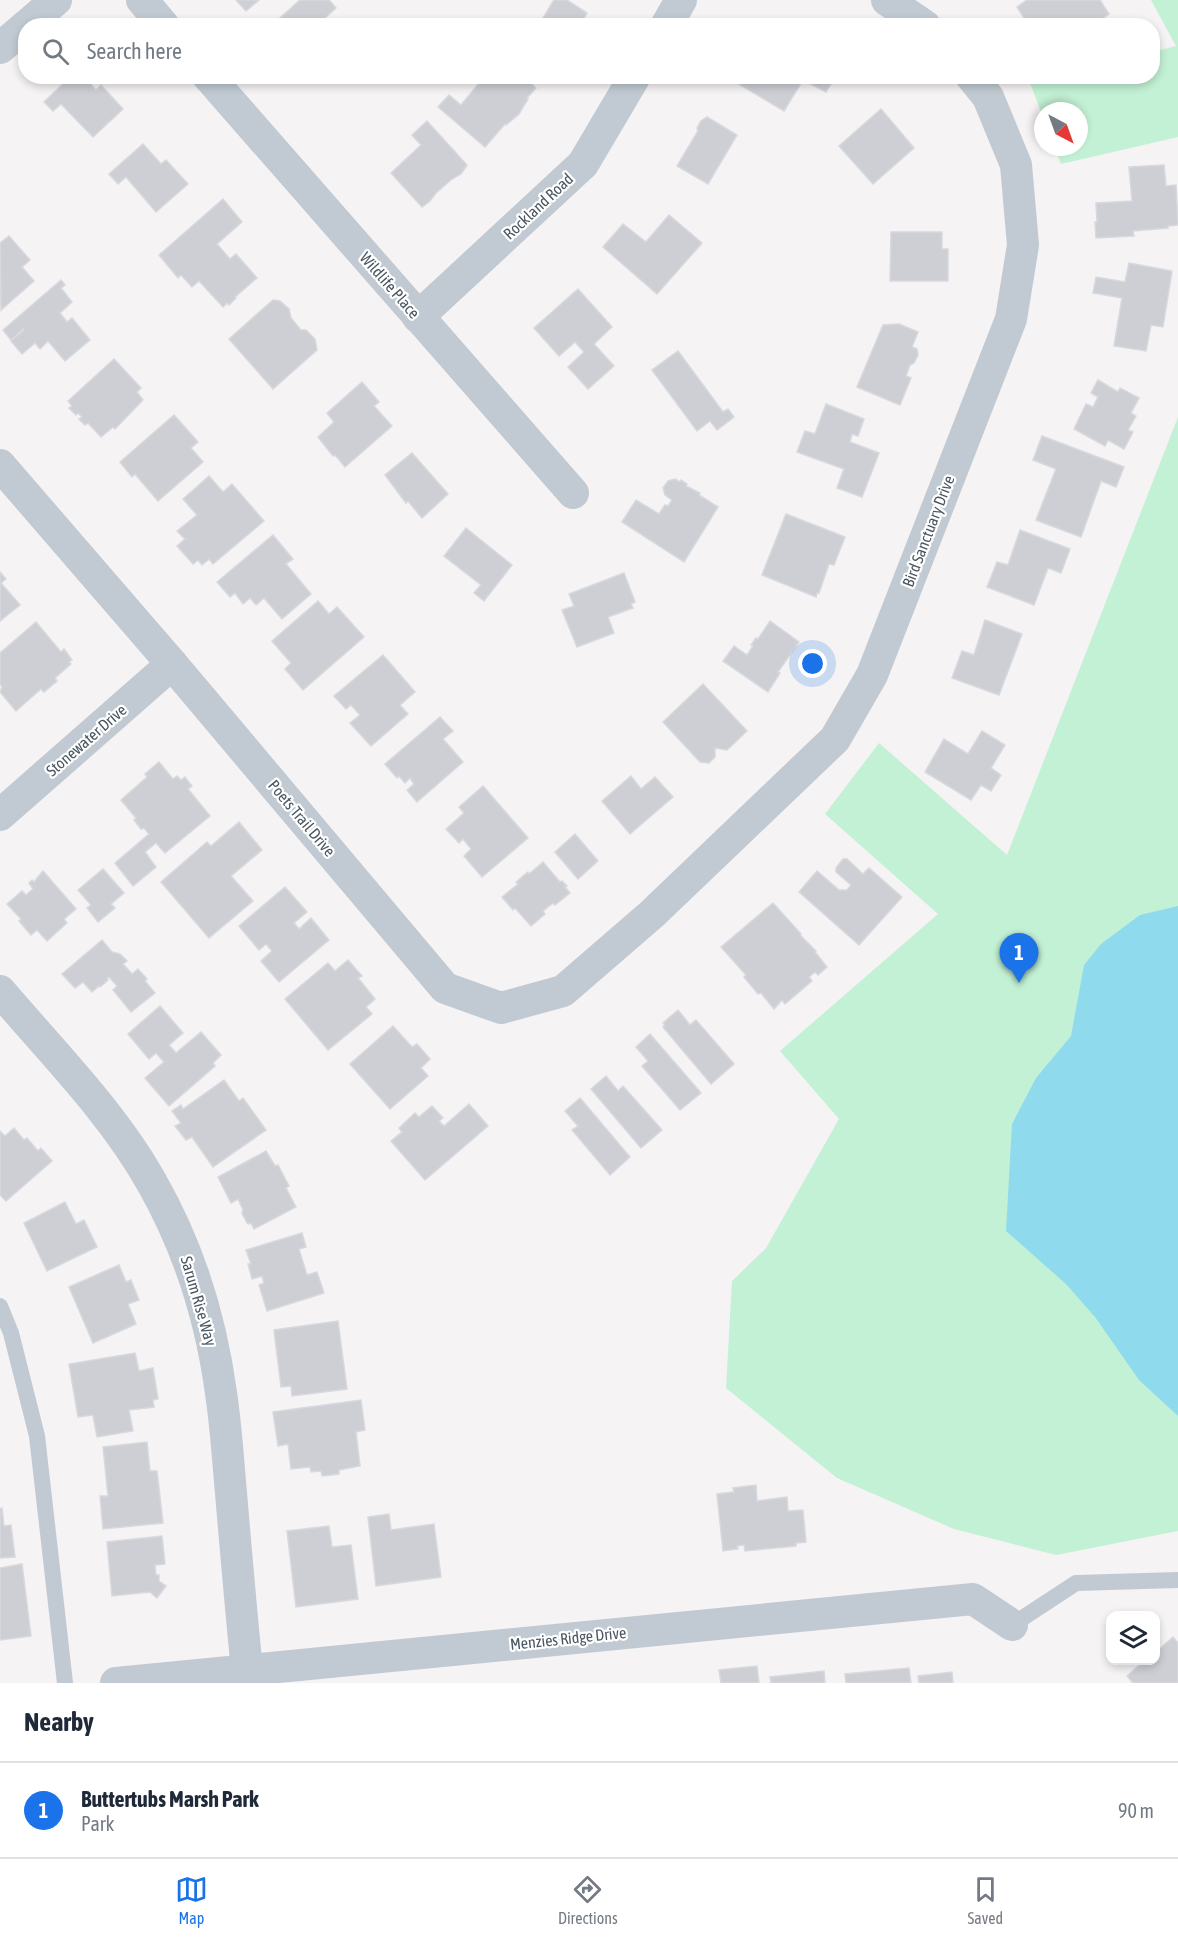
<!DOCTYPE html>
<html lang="en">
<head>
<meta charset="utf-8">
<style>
	:root { --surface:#fff; --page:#f6f6f7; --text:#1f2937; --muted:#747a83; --line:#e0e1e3; --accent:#1a73e8 }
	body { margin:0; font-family:"Asap Condensed",sans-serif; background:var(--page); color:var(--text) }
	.controls { position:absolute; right:18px; bottom:18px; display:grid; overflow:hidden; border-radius:12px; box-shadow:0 3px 9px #0003 }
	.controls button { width:54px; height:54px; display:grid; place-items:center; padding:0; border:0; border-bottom:2px solid var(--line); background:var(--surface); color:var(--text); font:30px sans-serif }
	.compass { position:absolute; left:1034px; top:102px; width:54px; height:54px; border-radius:50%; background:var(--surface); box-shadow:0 3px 9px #0003; rotate:139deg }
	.you { position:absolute; left:813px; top:664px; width:21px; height:21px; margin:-15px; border:4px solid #fff; border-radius:50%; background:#1a73e8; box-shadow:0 0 0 9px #1a73e833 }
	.badge { display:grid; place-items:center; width:39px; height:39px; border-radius:50%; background:var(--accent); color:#fff; font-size:20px; font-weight:700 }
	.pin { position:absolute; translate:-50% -50px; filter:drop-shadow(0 2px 3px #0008) }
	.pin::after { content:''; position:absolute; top:32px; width:21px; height:18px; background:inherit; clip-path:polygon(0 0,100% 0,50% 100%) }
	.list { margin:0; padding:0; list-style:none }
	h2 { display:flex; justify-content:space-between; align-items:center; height:78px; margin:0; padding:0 24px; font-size:26px }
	h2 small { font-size:20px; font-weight:400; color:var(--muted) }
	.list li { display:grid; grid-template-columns:39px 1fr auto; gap:18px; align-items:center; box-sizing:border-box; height:96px; padding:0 24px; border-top:2px solid var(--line) }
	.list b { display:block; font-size:22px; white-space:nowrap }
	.list p { margin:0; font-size:20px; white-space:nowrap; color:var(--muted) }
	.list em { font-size:20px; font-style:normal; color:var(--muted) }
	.icon { flex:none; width:33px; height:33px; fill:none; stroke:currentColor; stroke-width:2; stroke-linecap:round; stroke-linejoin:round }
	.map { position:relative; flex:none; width:1178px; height:1683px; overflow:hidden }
	.search { position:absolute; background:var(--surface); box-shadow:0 3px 9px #0003; left:18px; right:18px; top:18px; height:66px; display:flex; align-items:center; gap:15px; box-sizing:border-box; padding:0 21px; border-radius:24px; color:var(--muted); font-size:22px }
	.sheet { height:174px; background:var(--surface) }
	nav { display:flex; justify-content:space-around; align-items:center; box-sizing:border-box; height:84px; border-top:2px solid var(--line); background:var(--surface); font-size:16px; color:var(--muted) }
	nav a { display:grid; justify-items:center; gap:3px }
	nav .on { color:var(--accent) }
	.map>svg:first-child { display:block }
</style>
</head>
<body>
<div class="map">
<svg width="1178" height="1683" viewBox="0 0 1178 1683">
	<rect width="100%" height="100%" fill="#f5f3f3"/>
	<g fill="#c3f1d5">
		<path d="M1151,0H1178V137L1061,164L1054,147H1079V111H1043V117L1029,80L1044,76H1152L1153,52L1176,46Z"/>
		<path d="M1178,417V1531L1056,1555L954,1529L837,1478L726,1388L732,1281L766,1248L839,1119L780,1051L938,914L825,814L879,743L1007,855Z"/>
	</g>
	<path fill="#90daee" d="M1178,906V1416L1139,1380L1095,1317L1066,1284L1006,1231L1012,1124L1036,1078L1071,1036L1084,965L1101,944L1140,915Z"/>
	<g fill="#cdcfd5" stroke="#d7d9de" stroke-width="1.5">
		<path d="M236,0H259L246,11Z"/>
		<path d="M300,0H329L336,8L325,18L332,26H271Z"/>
		<path d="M554,0H567L587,13L580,26H538Z"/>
		<path d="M1027,0H1100L1109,14L1092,26H1042L1041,24L1038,26H1029L1017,7Z"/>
		<path d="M71,76H83L96,90L101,85L123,109L93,137L61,104L53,111L44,102Z"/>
		<path d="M485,76H523L536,88L527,98L528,99L519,114L506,125L505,124L485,147L438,107L449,95L461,105Z"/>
		<path d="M737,76H836L826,92L803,80L784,111L737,83L740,78Z"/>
		<path d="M881,109L914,148L873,184L839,146Z"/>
		<path d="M707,117L737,135L708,184L677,166L698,131L697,128L701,121Z"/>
		<path d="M427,121L467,165L461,174L452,179L436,193L430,201L422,207L391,173L421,145L412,135Z"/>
		<path d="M143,144L161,164L166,160L188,184L156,212L126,177L118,184L109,174Z"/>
		<path d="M1164,165L1166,186L1176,185L1178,225L1168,226V228L1133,231L1134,236L1096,238L1095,222H1097L1096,203L1132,201L1129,167Z"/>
		<path d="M223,199L242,222L217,244L230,259L236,254L257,278L235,297L236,298L229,305L227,303L223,307L199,281L192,287L181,275L178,278L159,255Z"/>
		<path d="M669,215L702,243L657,294L603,247L623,224L646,242Z"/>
		<path d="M891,232H942V249H948V281H890Z"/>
		<path d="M9,236L30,260L22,267L34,281L1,310L0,243Z"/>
		<path d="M1129,263L1172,271L1163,327L1151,325L1146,351L1114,346L1122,298L1093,293L1096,277L1125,282Z"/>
		<path d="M61,280L65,285L61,288L72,302L60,313L67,322L72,318L90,340L65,361L48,341L40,349L35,343L22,354L11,341L24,330L23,329L11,340L3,330Z"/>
		<path d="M578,289L612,327L594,344L614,366L588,389L568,367L584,352L575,342L559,356L534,328Z"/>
		<path d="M273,300L280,301L289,309L291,318L301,330H306L315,339L317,350L273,389L229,339Z"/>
		<path d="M899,324L918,332L912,347L917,349L918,355L914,363L910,365L906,376L911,378L900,405L857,387L883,325Z"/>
		<path d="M678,351L723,412L728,409L734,417L717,430L710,421L697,431L652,370Z"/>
		<path d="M114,359L141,388L137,392L143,400L115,429L113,427L101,437L88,423L85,425L79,419L82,417L78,413L76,415L69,408L72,406L68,401Z"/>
		<path d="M1098,380L1118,392L1120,388L1139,398L1131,413L1136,416L1128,430L1133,432L1124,449L1108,440L1105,446L1074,429L1086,404L1093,407L1098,397L1091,393Z"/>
		<path d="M362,382L379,402L374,406L392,426L345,467L335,455L333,456L318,437L334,422L327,413Z"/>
		<path d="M826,404L864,419L858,436L852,434L850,442L879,453L862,497L837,488L844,469L797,452L805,431L815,434Z"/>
		<path d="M174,415L198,442L191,448L203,462L158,501L135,474L132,477L120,462Z"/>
		<path d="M1042,436L1124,467L1116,487L1101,481L1081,537L1036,520L1056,469L1033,460Z"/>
		<path d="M412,453L448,494L422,518L408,501L406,503L385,475Z"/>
		<path d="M209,476L223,492L232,484L264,521L213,564L209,559L202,565L198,560L193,564L177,546L185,539L177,531L197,515L183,499Z"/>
		<path d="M675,479L680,482L681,480L687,484L686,486L700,493L699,495L718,507L684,562L622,522L636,500L659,514L665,505L668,506L672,500L665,495L663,488L668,481Z"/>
		<path d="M786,514L845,537L834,565L829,564L819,593H817L816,597L762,575Z"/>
		<path d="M466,528L512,565L484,601L474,593L481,585L444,556Z"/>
		<path d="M1020,530L1070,549L1061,573L1048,568L1034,605L987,587L997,562L1008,565Z"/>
		<path d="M273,535L293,559L286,564L311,594L282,619L264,598L256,605L250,598L243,604L235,593L230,597L217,582Z"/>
		<path d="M0,572L6,579L1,583L20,605L0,621Z"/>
		<path d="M624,573L635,602L631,604L633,608L608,617L614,633L577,647L562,610L574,606L569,594Z"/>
		<path d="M318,601L329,614L337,607L364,637L303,690L285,669L291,663L272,641Z"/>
		<path d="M985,620L1022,634L999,695L952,678L962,651L974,655Z"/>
		<path d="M770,621L799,642L778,672L780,673L768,692L723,661L734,646L747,655L753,646L751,645L756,638L758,639Z"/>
		<path d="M36,622L61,652L64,649L72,660L69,662L71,664L55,678L57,681L44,692L41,689L16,711L0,692L2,687L0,684V653Z"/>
		<path d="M383,655L415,692L400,705L408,714L371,746L350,723L360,715L351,705L346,709L334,696Z"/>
		<path d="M703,684L747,731L727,750L715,748V757L709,763L700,762L663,722Z"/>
		<path d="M440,717L453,731L443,739L463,762L417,802L407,790L414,784L410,778L405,783L399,776L397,778L385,764Z"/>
		<path d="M982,731L1005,745L991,768L1001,775L991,791L981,785L971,800L925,772L944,739L968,754Z"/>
		<path d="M159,762L173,779L177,776L181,780L185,777L192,786L188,789L210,816L165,853L156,843L145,852L156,867L133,886L115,863L149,834L144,828L141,829L134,820L136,818L121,800L147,777L145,774Z"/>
		<path d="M631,776L641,789L655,777L673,797L630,834L602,801Z"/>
		<path d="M483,786L528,838L482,877L464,856L471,849L463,839L459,843L446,829L464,813L459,807Z"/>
		<path d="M239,822L262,850L231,876L253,901L209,938L161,882L207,842L211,846Z"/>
		<path d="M575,834L598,861L578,879L555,852Z"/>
		<path d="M843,859H847L863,874L869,868L902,897L859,945L799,892L817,871L839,890H847L851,885L836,872V868Z"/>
		<path d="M543,862L560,882L562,881L567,886L565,887L570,893L555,905L553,903L543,911L545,914L531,926L515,908L513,910L502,897L518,884L516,882L528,872L529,874Z"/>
		<path d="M103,869L124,893L111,904L115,908L98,922L87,908L91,905L78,890Z"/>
		<path d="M43,871L76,909L64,919L67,923L47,941L37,930L31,935L19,921L21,919L7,904L22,891L26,895L33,889L29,883L32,880L34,882Z"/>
		<path d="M285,887L307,912L294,923L299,929L311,918L329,940L279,982L261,961L272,951L266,944L259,950L239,926Z"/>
		<path d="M773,903L801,934L800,935L816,951L815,952L827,967L818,975L815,972L809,977L812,981L785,1004L782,1000L774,1009L761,993L758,994L744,977L746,975L721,947Z"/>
		<path d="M102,940L112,952L120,954L127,961L123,964L132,974L138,969L147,979L145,981L155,993L131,1012L113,990L117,986L109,977L107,978L108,980L100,987L99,986L92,992L83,982L75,988L62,974Z"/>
		<path d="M348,960L362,976L358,978L375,999L366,1007L372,1014L328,1050L285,999L328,963L335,971Z"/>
		<path d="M160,1006L183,1033L169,1045L176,1053L201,1032L221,1055L213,1063L215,1066L169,1106L145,1078L164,1062L156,1053L149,1059L128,1034Z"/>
		<path d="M678,1010L690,1025L696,1020L734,1064L711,1084L663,1027L665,1025L663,1023Z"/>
		<path d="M393,1026L412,1047L417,1044L430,1059L421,1068L428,1076L390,1109L350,1064Z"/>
		<path d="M650,1034L701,1093L680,1110L642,1066L648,1061L636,1047Z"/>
		<path d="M606,1076L618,1091L623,1086L662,1130L641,1148L591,1089Z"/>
		<path d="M224,1080L239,1101L243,1098L266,1130L213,1167L192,1137L186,1140L175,1126L181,1123L172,1111L181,1105L183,1109Z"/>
		<path d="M580,1098L630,1157L610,1175L572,1130L578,1126L565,1111Z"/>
		<path d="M469,1104L488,1126L425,1180L391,1141L402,1132L399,1128L415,1113L419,1117L432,1106L443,1118L439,1121L444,1126Z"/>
		<path d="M14,1128L24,1140L27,1138L38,1151L41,1148L52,1161L6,1201L0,1195V1131L5,1136Z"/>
		<path d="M266,1151L275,1166L278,1165L289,1186L286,1188L296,1207L254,1229L251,1223L249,1224L247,1223L242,1213L243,1210L238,1199L231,1203L218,1177Z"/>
		<path d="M65,1202L76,1224L84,1220L97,1247L47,1271L24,1223Z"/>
		<path d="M302,1233L306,1247L299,1249L307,1275L317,1272L324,1293L267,1311L259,1285L264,1283L262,1276L252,1279L248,1264H251L246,1250Z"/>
		<path d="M119,1265L126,1282L131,1280L139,1300L128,1304L136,1324L93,1343L69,1287Z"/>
		<path d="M338,1321L347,1389L292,1396L291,1386L281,1387L274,1330Z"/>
		<path d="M135,1353L139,1371L153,1368L158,1399L153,1400L154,1407L129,1410L133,1431L97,1437L93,1415L78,1417L69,1364Z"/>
		<path d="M361,1400L365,1430L356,1432L360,1466L339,1470V1474L322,1476L321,1471L311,1472L310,1467L291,1469L288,1444L278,1446L273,1412Z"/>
		<path d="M147,1442L150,1471H157L163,1523L103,1529L100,1496H108L103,1447Z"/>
		<path d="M756,1485L757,1501L787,1497L788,1511L803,1510L806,1542L796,1543V1546L745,1551L744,1545L737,1546L738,1549L723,1551L717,1494L734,1492L733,1488Z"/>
		<path d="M2,1508L4,1526L11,1525L15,1557L0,1558V1509Z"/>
		<path d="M389,1514L391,1530L434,1524L441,1577L376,1586L368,1517Z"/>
		<path d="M329,1526L332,1547L351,1545L358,1599L296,1607L287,1531Z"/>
		<path d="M162,1536L165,1564L155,1565L156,1575H159V1581L166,1586L157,1598L150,1592L112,1596L107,1542Z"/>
		<path d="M22,1564L31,1636L0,1640V1568Z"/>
		<path d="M1173,1637L1178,1643V1683H1133L1127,1676L1145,1660H1156V1652Z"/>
		<path d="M757,1666L759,1683H721L719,1670Z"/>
		<path d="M909,1668L911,1683H846L845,1674Z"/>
		<path d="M824,1671L825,1683H771L770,1677Z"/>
		<path d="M952,1672L953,1683H919L918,1676Z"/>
	</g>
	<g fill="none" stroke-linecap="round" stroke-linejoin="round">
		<g stroke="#c1cad2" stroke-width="16">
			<path d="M0,1306L11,1333L37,1436L65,1683"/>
			<path d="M1012,1625L1076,1583L1178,1580"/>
		</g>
		<g stroke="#c1cad2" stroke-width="32">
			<path d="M142,0L164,26"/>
			<path d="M887,0L925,26"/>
			<path d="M26,26L56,0"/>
			<path d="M666,26L681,0"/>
			<path d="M0,48L26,26"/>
			<path d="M208,76L573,493"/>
			<path d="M418,317L583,164L635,76"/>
			<path d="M0,465L172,664L445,988L501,1008L563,991L652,914L835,739L872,675L1011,319L1023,245L1016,165L988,97L971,76"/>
			<path d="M0,815L172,664"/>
			<path d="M0,991C52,1052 113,1113 152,1183C189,1248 211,1319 221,1393C226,1426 228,1460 231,1493C236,1552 241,1611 247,1670"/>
			<path d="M116,1683L973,1599L1012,1625"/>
		</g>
	</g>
	<g text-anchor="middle" stroke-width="4.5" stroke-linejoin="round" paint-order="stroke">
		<g font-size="16" fill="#4a5661" stroke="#fff">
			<text transform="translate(538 206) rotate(-43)" y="6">Rockland Road</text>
			<text transform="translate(390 285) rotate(49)" y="6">Wildlife Place</text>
			<text transform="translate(928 531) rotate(-69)" y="6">Bird Sanctuary Drive</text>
			<text transform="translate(86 740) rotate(-41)" y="6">Stonewater Drive</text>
			<text transform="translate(302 818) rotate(50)" y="6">Poets Trail Drive</text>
			<text transform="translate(199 1301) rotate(74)" y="6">Sarum Rise Way</text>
			<text transform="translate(568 1638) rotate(-6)" y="6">Menzies Ridge Drive</text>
		</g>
	</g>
</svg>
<div class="controls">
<button><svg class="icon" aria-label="layers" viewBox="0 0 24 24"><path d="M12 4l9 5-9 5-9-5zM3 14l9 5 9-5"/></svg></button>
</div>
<svg class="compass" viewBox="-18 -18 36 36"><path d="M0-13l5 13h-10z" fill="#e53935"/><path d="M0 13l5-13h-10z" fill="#747a83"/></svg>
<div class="you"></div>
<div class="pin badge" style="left:1019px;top:983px">1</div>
<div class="search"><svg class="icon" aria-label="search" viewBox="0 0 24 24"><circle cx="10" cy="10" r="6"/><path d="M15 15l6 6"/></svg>Search here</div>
</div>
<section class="sheet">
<h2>Nearby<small></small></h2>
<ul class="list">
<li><span class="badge">1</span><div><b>Buttertubs Marsh Park</b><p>Park</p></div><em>90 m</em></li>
</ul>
</section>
<nav>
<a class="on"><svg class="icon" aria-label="map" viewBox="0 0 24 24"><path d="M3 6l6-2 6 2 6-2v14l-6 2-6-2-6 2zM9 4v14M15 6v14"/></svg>Map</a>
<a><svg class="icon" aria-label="directions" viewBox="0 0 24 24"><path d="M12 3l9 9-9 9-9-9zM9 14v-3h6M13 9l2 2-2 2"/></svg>Directions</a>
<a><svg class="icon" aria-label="saved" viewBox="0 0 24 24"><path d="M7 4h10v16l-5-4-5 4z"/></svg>Saved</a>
</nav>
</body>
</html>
